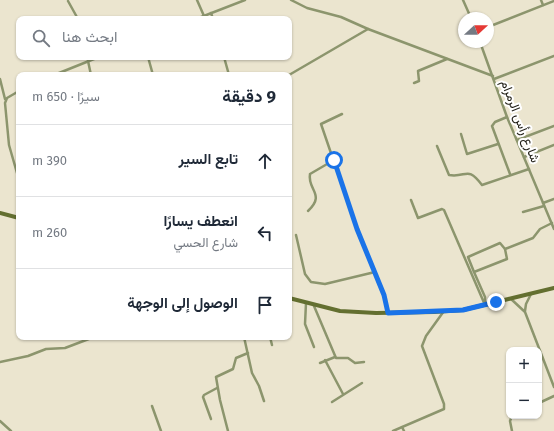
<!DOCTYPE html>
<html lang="ar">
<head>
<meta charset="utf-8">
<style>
	:root { --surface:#fff; --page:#f2f2f3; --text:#1f2937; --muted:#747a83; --line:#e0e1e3 }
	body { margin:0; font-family:"Fira Sans",Vazirmatn,sans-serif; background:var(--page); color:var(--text); direction:rtl }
	.controls { position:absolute; right:12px; bottom:12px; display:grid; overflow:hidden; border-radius:8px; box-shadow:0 1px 3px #0004 }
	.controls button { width:36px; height:36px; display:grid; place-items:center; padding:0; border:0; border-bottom:1px solid var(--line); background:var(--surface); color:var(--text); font:20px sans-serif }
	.compass { position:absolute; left:458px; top:12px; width:36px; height:36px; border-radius:50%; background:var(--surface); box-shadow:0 1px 3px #0004; rotate:69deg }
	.stop { position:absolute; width:12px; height:12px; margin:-9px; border:3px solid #1a73e8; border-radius:50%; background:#fff }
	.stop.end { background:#1a73e8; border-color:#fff; box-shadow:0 1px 4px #0008 }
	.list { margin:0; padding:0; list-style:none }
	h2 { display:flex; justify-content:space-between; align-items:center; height:52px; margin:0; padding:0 16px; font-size:17px }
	h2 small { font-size:13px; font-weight:400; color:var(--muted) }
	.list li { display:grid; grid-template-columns:26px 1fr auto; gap:12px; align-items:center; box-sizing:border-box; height:72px; padding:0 16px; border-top:1px solid var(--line) }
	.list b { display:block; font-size:15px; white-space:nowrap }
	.list p { margin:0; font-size:13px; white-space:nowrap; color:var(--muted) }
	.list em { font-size:13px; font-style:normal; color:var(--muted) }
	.icon { flex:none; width:22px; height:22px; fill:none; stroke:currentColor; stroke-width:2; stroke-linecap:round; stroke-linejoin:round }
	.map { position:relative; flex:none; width:554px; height:431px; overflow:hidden; direction:ltr }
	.search { position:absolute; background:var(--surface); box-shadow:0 1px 3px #0004; left:16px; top:16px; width:276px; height:44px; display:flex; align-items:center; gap:10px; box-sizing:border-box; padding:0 14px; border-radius:8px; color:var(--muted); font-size:15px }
	.panel { position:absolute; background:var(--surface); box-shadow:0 1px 3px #0004; left:16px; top:72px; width:276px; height:268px; border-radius:8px; direction:rtl }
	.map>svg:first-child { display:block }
</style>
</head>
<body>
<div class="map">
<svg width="554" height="431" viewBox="0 0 554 431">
	<rect width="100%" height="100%" fill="#ebe5cf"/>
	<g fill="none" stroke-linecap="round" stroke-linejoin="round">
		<g stroke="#8c956d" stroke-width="2.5">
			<path d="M197,0L204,16"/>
			<path d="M291,0L307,8L341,17L368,29"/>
			<path d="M463,0L471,18"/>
			<path d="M541,0L543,5"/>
			<path d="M68,1L78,19"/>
			<path d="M211,13L213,19"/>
			<path d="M196,19L245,0"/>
			<path d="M488,27L554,1"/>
			<path d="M480,42L507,117L554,229"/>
			<path d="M148,57L153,75"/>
			<path d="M224,57L229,75"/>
			<path d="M88,61L91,75"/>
			<path d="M54,75L99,57"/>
			<path d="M289,75L368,29L493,76"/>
			<path d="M0,79L5,99"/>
			<path d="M494,79L554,56"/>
			<path d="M414,83L419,81L418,71L447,59"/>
			<path d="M19,91L7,98L5,103L9,145L19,180"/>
			<path d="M342,114L321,124L357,229L384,295L388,312"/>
			<path d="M507,117L495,122L492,126L510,174"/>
			<path d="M461,134L467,154L498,144"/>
			<path d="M517,140L554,126"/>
			<path d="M437,146L449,175C467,178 467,165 482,185L529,169"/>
			<path d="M524,157L554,145"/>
			<path d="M411,200L418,218L442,209L444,210L485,305"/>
			<path d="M543,203L554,199"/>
			<path d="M308,211C326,194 307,190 310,174L334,160"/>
			<path d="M523,212L544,206"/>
			<path d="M296,235L305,274L311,282L325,284L375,272"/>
			<path d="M474,272L468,257L500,243L505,249"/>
			<path d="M511,299L525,312L554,387"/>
			<path d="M306,303L305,324L314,347"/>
			<path d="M485,303V297L474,272L507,259L505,249L533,238L540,229L552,223"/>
			<path d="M314,306L336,358H348L355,363L364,362"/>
			<path d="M525,311L526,304L531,294"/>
			<path d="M244,337L252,373L259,386L264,401"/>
			<path d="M270,337L272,345"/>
			<path d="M325,360L343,394"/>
			<path d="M0,362L28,356L46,349L65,348L94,337"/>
			<path d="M320,363L335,357"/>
			<path d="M332,402L362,383"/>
			<path d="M539,403L554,396"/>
			<path d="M152,406L161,431"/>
			<path d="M512,416L510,421L512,431"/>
			<path d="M211,419L203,397L204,395L217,388"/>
			<path d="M0,421L11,431"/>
			<path d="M402,427L404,431"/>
			<path d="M228,431L220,400L216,377L233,369L236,358L248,353"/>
			<path d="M393,431L444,409V404L422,346L426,336L444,311"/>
		</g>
		<g stroke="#636f30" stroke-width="4">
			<path d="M0,213L19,218"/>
			<path d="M289,298L340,311L376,313L434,312L463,310L554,288"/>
		</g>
	</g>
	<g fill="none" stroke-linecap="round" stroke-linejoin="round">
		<path stroke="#1a73e8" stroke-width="5" d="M334,160L357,229L384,295L388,313L463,310L496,302"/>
	</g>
	<g text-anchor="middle" stroke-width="4" stroke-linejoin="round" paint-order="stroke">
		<g font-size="13" fill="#1f1d15" stroke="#fff">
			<text transform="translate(521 121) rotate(69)" y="5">شارع رأس الرمرام</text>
		</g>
	</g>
</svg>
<div class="controls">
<button>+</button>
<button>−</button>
</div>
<svg class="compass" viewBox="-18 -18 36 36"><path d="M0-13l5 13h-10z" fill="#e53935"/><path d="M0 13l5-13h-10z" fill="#747a83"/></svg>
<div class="stop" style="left:334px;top:160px"></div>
<div class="stop end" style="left:496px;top:302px"></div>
<div class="search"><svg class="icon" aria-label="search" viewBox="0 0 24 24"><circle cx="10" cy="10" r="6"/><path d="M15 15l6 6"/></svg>ابحث هنا</div>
<section class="panel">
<h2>9 دقيقة<small>سيرًا · 650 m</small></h2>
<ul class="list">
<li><svg class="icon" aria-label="ahead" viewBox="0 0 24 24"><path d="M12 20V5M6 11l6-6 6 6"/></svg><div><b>تابع السير</b></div><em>390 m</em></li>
<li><svg class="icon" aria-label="left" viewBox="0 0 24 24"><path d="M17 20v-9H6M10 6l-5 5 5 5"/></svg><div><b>انعطف يسارًا</b><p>شارع الحسي</p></div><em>260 m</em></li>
<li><svg class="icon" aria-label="arrive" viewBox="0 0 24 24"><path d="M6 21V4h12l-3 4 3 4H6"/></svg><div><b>الوصول إلى الوجهة</b></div></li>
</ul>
</section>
</div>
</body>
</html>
